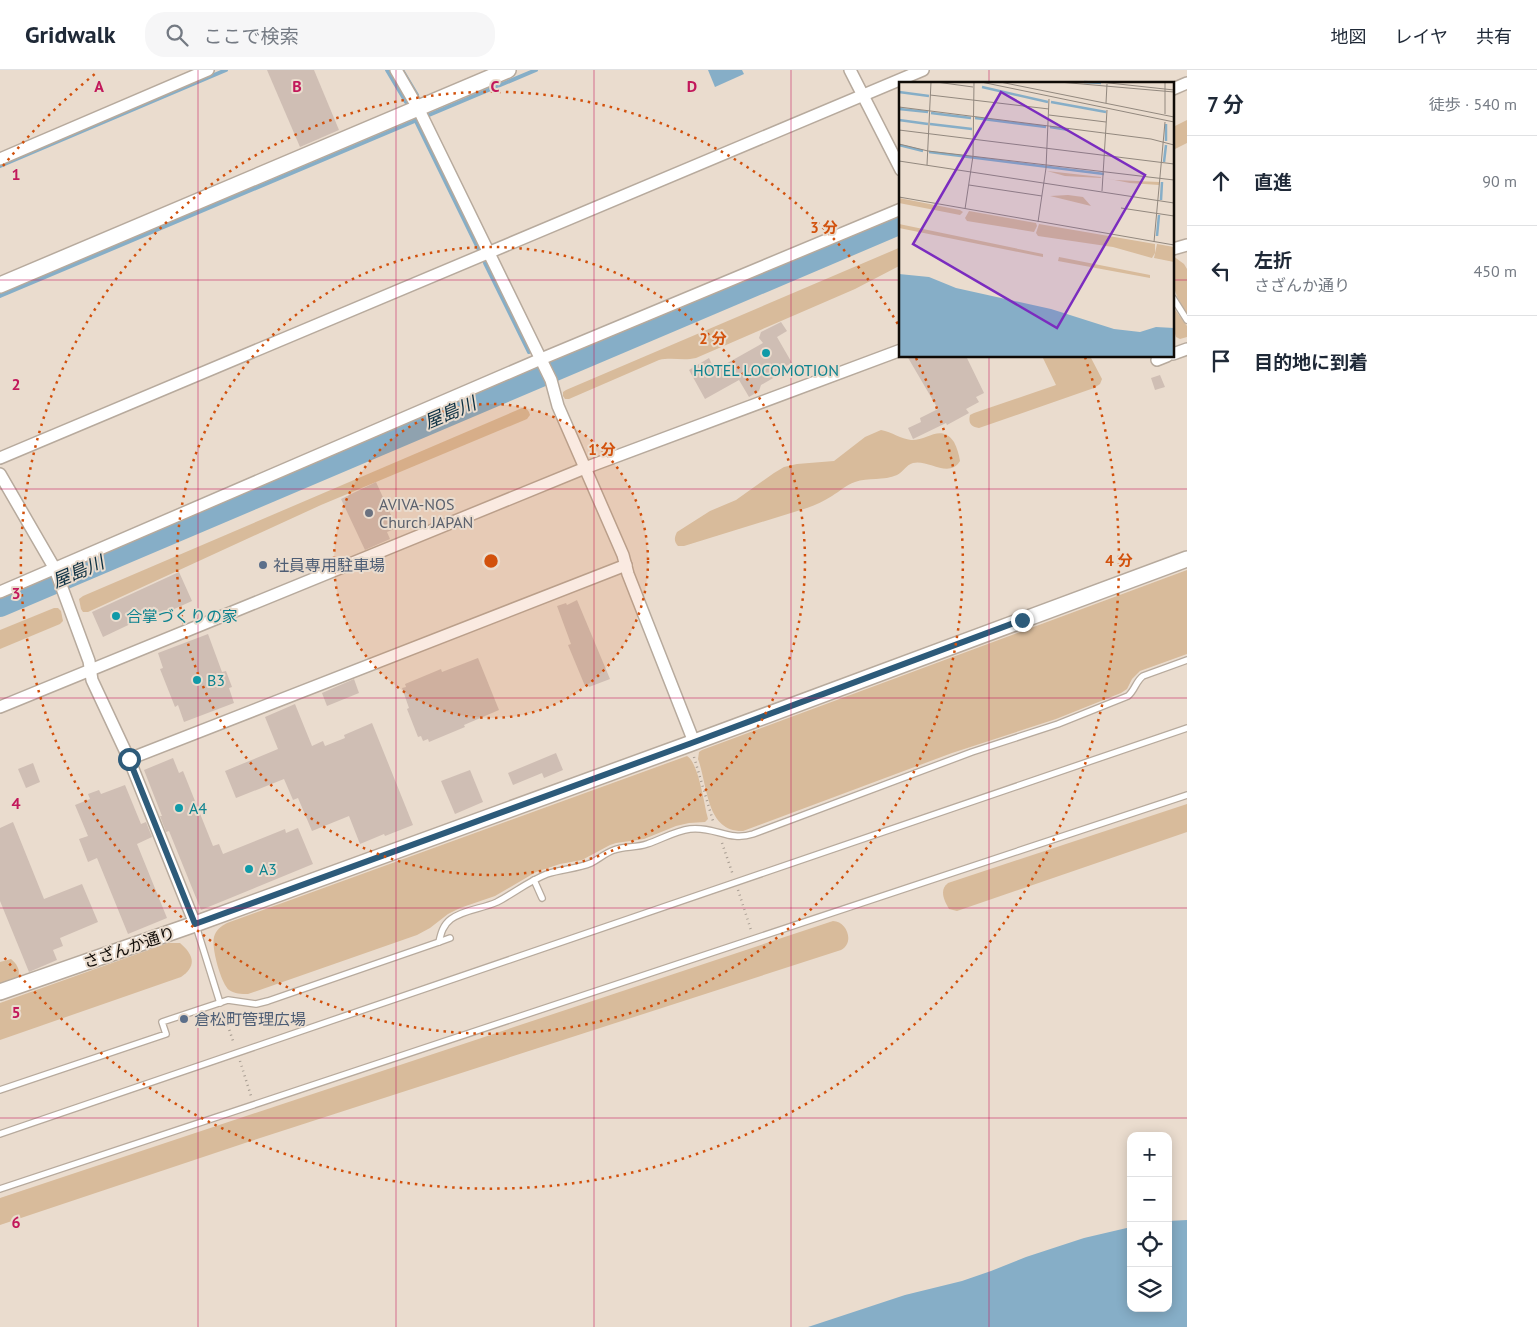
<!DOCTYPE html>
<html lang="ja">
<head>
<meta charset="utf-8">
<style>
	:root { --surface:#fff; --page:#f6f6f7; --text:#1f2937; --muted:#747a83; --line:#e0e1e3 }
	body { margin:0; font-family:"PT Sans","Noto Sans JP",sans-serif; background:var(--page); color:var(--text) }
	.controls { position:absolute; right:15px; bottom:15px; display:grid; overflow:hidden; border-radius:10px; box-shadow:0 2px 12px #0003 }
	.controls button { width:45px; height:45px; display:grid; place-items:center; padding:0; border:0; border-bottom:1px solid var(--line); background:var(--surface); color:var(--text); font:25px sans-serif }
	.stop { position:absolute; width:15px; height:15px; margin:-11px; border:4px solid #2d5b7a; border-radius:50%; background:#fff }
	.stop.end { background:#2d5b7a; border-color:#fff; box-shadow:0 1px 5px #0008 }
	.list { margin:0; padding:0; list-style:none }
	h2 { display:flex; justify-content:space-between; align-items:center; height:65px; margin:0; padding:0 20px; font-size:21px }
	h2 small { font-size:16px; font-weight:400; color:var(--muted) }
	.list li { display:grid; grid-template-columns:32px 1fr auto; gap:15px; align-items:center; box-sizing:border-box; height:90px; padding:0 20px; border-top:1px solid var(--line) }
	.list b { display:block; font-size:19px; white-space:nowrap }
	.list p { margin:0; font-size:16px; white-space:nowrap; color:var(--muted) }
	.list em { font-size:16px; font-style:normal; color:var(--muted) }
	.icon { flex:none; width:28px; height:28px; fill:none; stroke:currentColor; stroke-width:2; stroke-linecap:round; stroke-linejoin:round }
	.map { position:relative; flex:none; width:1187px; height:1257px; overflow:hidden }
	header { display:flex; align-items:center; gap:30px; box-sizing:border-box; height:70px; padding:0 25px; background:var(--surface); border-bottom:1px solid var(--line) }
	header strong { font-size:24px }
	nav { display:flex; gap:28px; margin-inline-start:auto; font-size:18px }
	.search { width:350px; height:45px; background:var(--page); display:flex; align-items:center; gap:12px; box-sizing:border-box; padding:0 18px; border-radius:20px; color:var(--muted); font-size:19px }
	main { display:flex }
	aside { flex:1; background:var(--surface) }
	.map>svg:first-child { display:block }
</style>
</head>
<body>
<header>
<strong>Gridwalk</strong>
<div class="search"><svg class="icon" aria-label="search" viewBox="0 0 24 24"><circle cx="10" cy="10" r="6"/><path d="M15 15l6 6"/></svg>ここで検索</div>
<nav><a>地図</a><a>レイヤ</a><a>共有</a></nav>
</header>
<main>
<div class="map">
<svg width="1187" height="1257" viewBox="0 0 1187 1257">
	<rect width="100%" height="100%" fill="#eadcce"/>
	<g fill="#d8bb9b">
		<path d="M1187,50V73L1173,80V57Z"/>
		<path d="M901,177V195L855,219L696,288C683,291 672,287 659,290L569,329H565L563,326V322L566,320Z"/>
		<path d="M1173,186L1184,194L1187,199V243C1171,221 1173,212 1173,186Z"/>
		<path d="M1173,237L1187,256V267L1180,269L1176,267L1173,257Z"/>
		<path d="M1042,286H1090L1102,309L1100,314L1094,318L979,358C971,357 968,353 970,345L974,343L1056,315Z"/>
		<path d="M522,338H526L529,342L530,345L527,349L321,435L88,542H83L81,539L79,529L83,526Z"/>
		<path d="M881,360C892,362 901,369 911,370C927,371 941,353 954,372C957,378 959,384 960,391C949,409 928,389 913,393C906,395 903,402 897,405C884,411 868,407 855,412C846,415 840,421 832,426C824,431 816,435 807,438L684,476H678C674,471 674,468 677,462L710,441L736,430L774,403L784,397L797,394L834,391L865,367Z"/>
		<path d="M1187,500V584L1140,601L1132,609L1127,619L1121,623L1056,649L952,683L743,761C706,762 708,716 698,689L699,682L702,680Z"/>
		<path d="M54,538H58L61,541L63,551L60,554L0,579V560Z"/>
		<path d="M687,686C698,692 704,732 707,745L708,749L705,752L689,753L676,756L644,769L616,773L610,775L582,790L560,794L536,802L495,826L460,838L448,844L430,858L417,865L248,924C241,924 235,924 229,920C221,914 211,877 214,867C216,860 221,856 227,853Z"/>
		<path d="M1187,734V762L957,841L949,839C944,830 939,820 948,813Z"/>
		<path d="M833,851C847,851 855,873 841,880L248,1072L0,1155V1128Z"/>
		<path d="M168,873H180C194,885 197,896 181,907L0,970V933Z"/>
		<path d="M11,889C16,893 21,900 18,907L0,914V892Z"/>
	</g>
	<g fill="#86aec7">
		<path d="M708,0H742L744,4L715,17Z"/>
		<path d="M1187,1150V1257H808L905,1225L962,1211L991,1201L1026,1187L1084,1168L1131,1157V1238H1168V1151Z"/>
	</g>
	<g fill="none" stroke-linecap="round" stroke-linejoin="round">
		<g stroke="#86aec7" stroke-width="4">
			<path d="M387,0L406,32"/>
			<path d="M402,0L417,25"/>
			<path d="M429,45L536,0"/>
			<path d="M415,49L478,178"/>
			<path d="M0,96L226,0"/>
			<path d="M485,193L529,282"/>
			<path d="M0,226L417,50"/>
			<path d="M536,297L540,305"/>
		</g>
		<path stroke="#86aec7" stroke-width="24" d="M0,535L901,152"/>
	</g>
	<g fill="#cfbeb4">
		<path d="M267,0H314L339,60L300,77Z"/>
		<path d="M781,252L787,261L777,267L792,293L773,303L775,307L761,315L759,321L749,327L739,310L705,329L689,300L709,288L715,300L763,273L759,268L761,262Z"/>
		<path d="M907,286H966L984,323L976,327L979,332L966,339L969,343L947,355L946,353L913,369L908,358L921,352L920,348L938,339Z"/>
		<path d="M1160,305L1165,317L1155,320L1151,308Z"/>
		<path d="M376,412L397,458L387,462L390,469L365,480L341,429Z"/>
		<path d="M179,502L192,531L143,553L141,549L103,567L92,542Z"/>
		<path d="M577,530L610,609L589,617L588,615L585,616L568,575L571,574L557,536L566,533L567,535Z"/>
		<path d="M208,564L222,602L226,601L232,617L229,618L234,633L184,652L178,635L175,637L160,599L163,598L158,583Z"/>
		<path d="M478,588L499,640L464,655L465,657L429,672L428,669L423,671L421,666L418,667L407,639L409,638L402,618L406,617L405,614L441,599L442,602Z"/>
		<path d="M354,609L359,623L327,636L322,623Z"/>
		<path d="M295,634L312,676L323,671L325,676L345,668L344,665L372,653L413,755L385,766L384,764L360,774L349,746L312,761L298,728L293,730L284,709L236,728L225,701L278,679L265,647Z"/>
		<path d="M556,683L563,700L544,708L542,703L513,715L508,703Z"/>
		<path d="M173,688L179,703L183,701L213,776L219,774L223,784L285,759L286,763L298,758L313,794L201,840L169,761L166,762L160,746H162L144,700Z"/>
		<path d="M33,693L40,712L26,718L18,699Z"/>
		<path d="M470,700L483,732L455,744L441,711Z"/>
		<path d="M125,715L141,754L146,752L152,767L137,774L167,848L128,864L97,788L88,792L79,769L88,766L75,735L90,729L88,724L99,720L101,724Z"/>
		<path d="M13,752L44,829L82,814L98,852L60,868L63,876L53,880L57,890L29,902L0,831V758Z"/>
	</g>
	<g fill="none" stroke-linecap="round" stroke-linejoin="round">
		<defs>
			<g id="service">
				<path d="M1173,228L1187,250"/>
				<path d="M534,810L542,828"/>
				<path d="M196,856L220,933"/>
				<path d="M439,872L450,868"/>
				<path d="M0,1020L166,964L162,952L228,930L256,934L268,931L439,872C441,863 443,855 451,849C465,839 482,839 497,832C514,823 529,811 547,804C561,799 577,799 591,793C599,789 605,783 614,780C624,776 636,778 647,774C662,769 675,761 690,759C715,756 729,772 753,764L972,682L1058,654L1128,626C1135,620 1136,611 1143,606L1187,590"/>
				<path d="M0,1064L1187,658"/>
				<path d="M0,1119L1187,725"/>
			</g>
			<g id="minor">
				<path d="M396,0L418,38L551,310L558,336L623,485L628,504L694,672"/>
				<path d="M850,0L901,100"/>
				<path d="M1173,19L1187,13"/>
				<path d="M0,89L208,0"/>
				<path d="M1173,179L1187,175"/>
				<path d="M1173,284L1187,279"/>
				<path d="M1157,290L1167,286"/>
				<path d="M0,388L923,0"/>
				<path d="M0,404L55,499L89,591L92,610L129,689L195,854"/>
				<path d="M0,522L541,289L901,139"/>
				<path d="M0,637L585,398L901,280"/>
				<path d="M129,689L626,495"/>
			</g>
			<g id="tertiary">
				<path d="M0,215L508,0"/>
				<path d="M0,922L195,854L689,674L1187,489"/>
			</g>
		</defs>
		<use href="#service" stroke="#b7aa9d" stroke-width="8"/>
		<use href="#minor" stroke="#b7aa9d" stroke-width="14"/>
		<use href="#tertiary" stroke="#b7aa9d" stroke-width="18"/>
		<g stroke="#a69b90" stroke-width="2.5" stroke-dasharray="1 4" stroke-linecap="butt">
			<path d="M694,687L713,751"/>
			<path d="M722,773L733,805"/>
			<path d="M738,820L751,860"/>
			<path d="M223,941L234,974"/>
			<path d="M240,991L251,1026"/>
		</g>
		<use href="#service" stroke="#fff" stroke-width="5.5"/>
		<use href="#minor" stroke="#fff" stroke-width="11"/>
		<use href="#tertiary" stroke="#fff" stroke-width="15"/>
	</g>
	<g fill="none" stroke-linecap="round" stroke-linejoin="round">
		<path stroke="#2d5b7a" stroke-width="6" d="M129,689L195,854L689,674L1022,550"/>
	</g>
	<path fill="none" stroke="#c2185b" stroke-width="1" stroke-opacity="0.55" d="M198,0V1257M396,0V1257M594,0V1257M791,0V1257M989,0V14M0,210H901M1173,210H1187M989,286V1257M0,419H1187M0,628H1187M0,838H1187M0,1048H1187"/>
	<circle cx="491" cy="491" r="157" fill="#d2510c" fill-opacity=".12"/>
	<g fill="none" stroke="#d2510c" stroke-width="2.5" stroke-dasharray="2.5 5">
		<circle cx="491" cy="491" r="157"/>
		<circle cx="491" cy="491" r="314"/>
		<path d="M916 288A471 471 0 1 1 899 256"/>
		<path d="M3 96A628 628 0 0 1 96 3M1085 287A628 628 0 0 1 3 886"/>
	</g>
	<g fill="#0f9aa8" stroke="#eadcce" stroke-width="2">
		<circle cx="766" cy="283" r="5"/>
		<circle cx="116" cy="546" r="5"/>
		<circle cx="197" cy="610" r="5"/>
		<circle cx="179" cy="738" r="5"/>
		<circle cx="249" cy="799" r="5"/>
	</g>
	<circle fill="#6b7280" stroke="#eadcce" stroke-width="2" cx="369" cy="443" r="5"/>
	<g fill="#5c6f8a" stroke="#eadcce" stroke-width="2">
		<circle cx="263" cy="495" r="5"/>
		<circle cx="184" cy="949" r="5"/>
	</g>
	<g text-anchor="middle" stroke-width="4" stroke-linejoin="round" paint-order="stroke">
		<g font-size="16" fill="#0d838f" stroke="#eadcce" text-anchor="start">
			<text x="766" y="306" text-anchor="middle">HOTEL LOCOMOTION</text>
			<text x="126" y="552">合掌づくりの家</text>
			<text x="207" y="616">B3</text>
			<text x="189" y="744">A4</text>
			<text x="259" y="805">A3</text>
		</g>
		<g font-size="16" fill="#5b616d" stroke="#eadcce" text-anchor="start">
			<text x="379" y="440">AVIVA-NOS<tspan x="379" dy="18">Church JAPAN</tspan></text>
		</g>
		<g font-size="16" fill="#4e5e75" stroke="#eadcce" text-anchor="start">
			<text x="273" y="501">社員専用駐車場</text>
			<text x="194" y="955">倉松町管理広場</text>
		</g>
		<g font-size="16" fill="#0f0b07" stroke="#eadcce">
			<text transform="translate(129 877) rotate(-19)" y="6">さざんか通り</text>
		</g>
		<g font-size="18" font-style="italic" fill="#0b2f42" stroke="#eadcce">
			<text transform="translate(450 343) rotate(-23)" y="6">屋島川</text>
			<text transform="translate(78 502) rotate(-23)" y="6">屋島川</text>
		</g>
	</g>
	<g transform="translate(899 12)">
		<rect width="275" height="275" fill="#eadcce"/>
		<path d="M148,89L202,95V96L166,94ZM205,96L216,98L260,100V103L231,101ZM169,113L184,115L192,124L151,114ZM0,116L61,128L64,130L61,133L0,121ZM70,129L137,141L138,144L135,150L68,139L66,136ZM0,142L144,172V175L0,146ZM140,142L256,162V171L253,176L214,165L139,154L137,151ZM258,162L275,165V180L255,176ZM160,175L251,193V196L159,179Z" fill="#d8bb9b"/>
		<path d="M0,192L30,195L57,206L152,227L215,247L241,250L257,245L275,246V275H0Z" fill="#86aec7"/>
		<path fill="none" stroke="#86aec7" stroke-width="2.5" d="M185,0L202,1M83,5L149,20M0,10L30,14M152,20L207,30M0,27L29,30M32,31L72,36M76,36L147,45M0,38L29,42M31,42L73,47M267,42V59M151,45L170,48M0,63L24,69M30,70L205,92M265,80L267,63M262,118L263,100M258,154L260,133"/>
		<path fill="none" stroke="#92887e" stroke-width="1" d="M37,0L74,5M82,0L275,40M101,0L275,35M160,0L275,10M201,0L275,8M31,13L150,27M207,21L208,2M0,25L252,57L275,63M266,32V0M150,33L207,40M0,48L275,82M0,62L29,69L275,98M0,79L275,121M28,83L32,0M70,103L143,114M203,109L208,28M0,115L275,163M222,126L275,134M66,127L74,74L75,0M139,140L147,86L150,17M255,160L266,40"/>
		<path fill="#7b2cbf" fill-opacity="0.15" stroke="#7b2cbf" stroke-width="2.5" d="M102,10L246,93L158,246L14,162Z"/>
		<rect width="275" height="275" fill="none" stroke="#0f0b07" stroke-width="2.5"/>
	</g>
	<g font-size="16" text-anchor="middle" font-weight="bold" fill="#c2185b" stroke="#eadcce" stroke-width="4" stroke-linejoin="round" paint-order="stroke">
		<text x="99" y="22">A</text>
		<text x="297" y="22">B</text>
		<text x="495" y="22">C</text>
		<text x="692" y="22">D</text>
		<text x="16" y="110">1</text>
		<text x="16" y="320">2</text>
		<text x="16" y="529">3</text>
		<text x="16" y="739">4</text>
		<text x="16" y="948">5</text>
		<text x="16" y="1158">6</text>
	</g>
	<circle cx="491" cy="491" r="8" fill="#d2510c" stroke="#eadcce" stroke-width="2.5"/>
	<g font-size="15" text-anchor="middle" font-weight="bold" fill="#d2510c" stroke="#eadcce" stroke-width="4" stroke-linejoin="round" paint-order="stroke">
		<text x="824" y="163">3 分</text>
		<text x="713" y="274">2 分</text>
		<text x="602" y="385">1 分</text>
		<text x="1119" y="496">4 分</text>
	</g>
</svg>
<div class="controls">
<button>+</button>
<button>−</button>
<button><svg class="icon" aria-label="locate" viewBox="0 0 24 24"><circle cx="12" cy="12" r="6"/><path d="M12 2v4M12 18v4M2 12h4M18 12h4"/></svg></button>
<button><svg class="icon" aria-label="layers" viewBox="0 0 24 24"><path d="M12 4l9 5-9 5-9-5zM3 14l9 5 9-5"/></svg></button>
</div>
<div class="stop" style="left:129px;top:689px"></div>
<div class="stop end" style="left:1022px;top:550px"></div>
</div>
<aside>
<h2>7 分<small>徒歩 · 540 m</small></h2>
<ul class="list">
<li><svg class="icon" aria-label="ahead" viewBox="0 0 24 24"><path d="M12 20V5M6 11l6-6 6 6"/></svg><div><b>直進</b></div><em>90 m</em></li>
<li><svg class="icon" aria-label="left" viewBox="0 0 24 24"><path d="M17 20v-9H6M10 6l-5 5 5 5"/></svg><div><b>左折</b><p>さざんか通り</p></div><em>450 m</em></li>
<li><svg class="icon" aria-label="arrive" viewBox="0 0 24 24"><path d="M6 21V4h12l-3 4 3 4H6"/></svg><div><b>目的地に到着</b></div></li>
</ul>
</aside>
</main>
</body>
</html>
